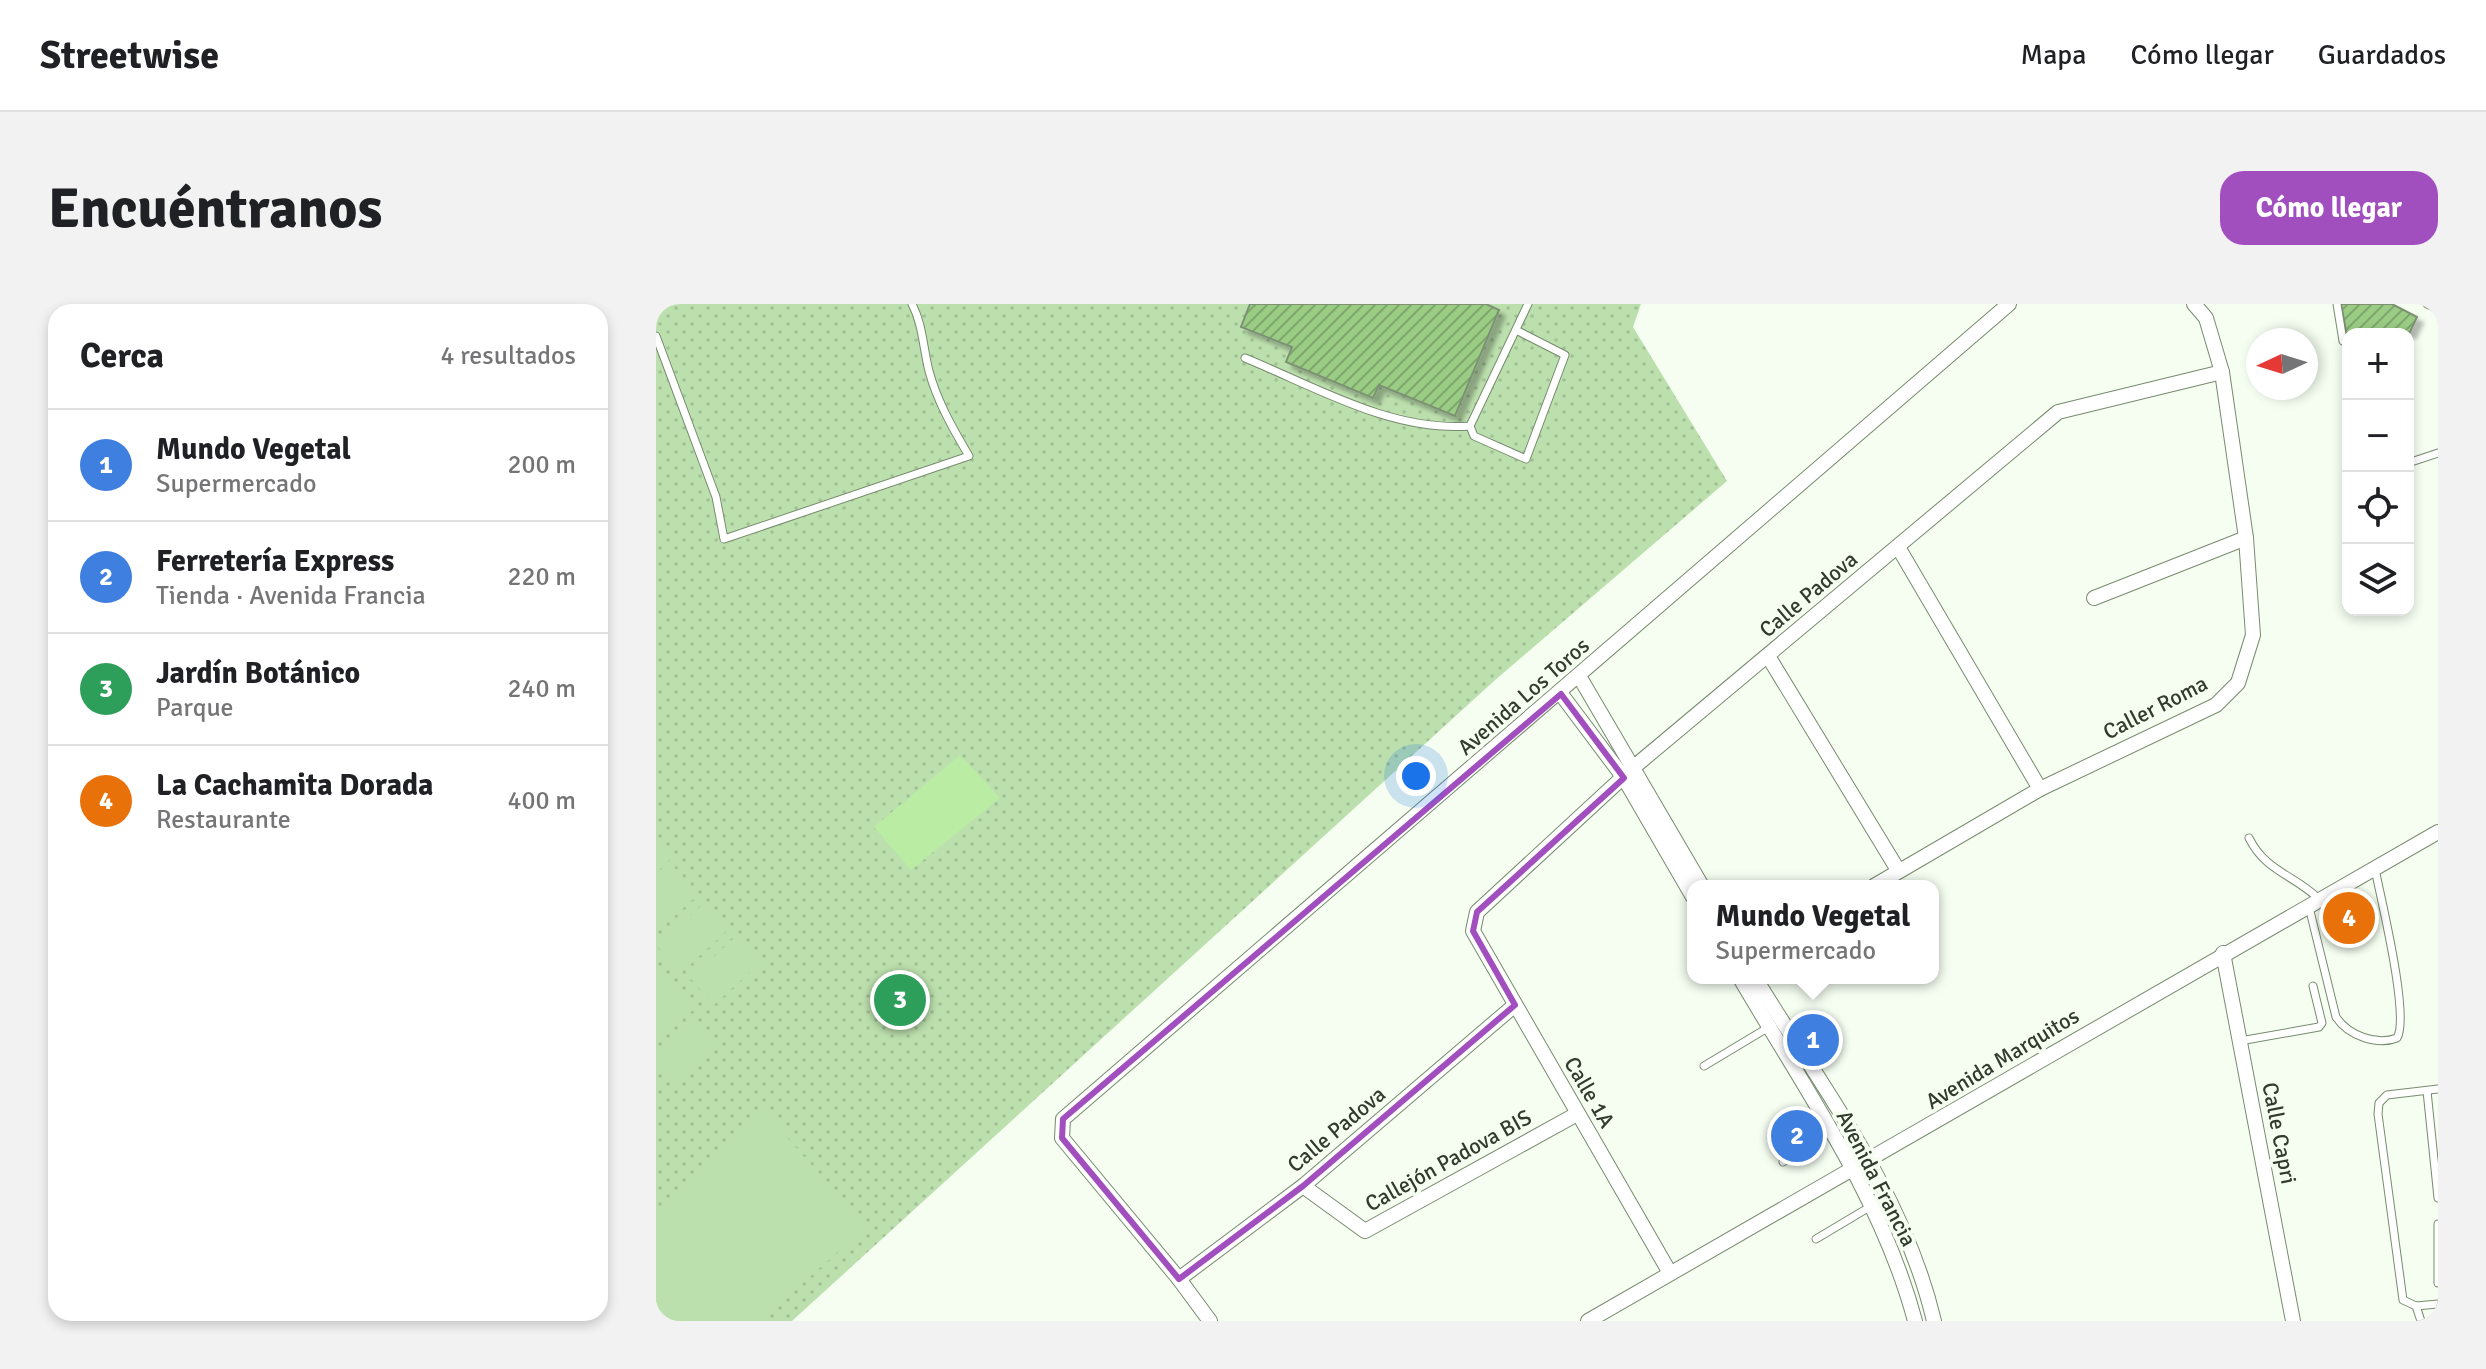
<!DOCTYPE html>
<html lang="es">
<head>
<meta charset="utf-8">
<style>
	:root { --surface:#fff; --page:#f2f2f2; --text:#202124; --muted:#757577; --line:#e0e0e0; --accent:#a14ebe }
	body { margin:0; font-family:Signika,sans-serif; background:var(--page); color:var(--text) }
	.controls { position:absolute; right:24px; top:24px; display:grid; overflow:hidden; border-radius:16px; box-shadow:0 4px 12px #0003 }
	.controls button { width:72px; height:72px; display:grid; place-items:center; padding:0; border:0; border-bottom:2px solid var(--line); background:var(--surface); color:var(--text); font:40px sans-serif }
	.compass { position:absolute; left:1590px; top:24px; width:72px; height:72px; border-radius:50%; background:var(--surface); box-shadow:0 4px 12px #0003; rotate:266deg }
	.you { position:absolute; left:760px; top:472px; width:28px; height:28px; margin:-20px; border:6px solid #fff; border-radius:50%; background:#1a73e8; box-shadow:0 0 0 12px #1a73e833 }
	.badge { display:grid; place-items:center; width:52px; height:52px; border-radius:50%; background:var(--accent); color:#fff; font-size:26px; font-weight:700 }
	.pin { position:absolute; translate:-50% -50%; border:4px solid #fff; box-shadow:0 2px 8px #0006 }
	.popup { position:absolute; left:1031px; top:576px; width:252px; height:104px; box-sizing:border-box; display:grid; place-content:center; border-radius:16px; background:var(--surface); filter:drop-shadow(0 2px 6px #0005); font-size:26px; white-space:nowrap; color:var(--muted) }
	.popup b { font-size:30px; color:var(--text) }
	.popup::after { content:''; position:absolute; left:50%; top:100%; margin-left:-16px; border:16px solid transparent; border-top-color:var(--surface) }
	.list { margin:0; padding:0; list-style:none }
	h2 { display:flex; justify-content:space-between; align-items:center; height:104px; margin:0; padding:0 32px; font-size:34px }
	h2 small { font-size:26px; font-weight:400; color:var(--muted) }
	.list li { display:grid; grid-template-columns:52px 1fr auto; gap:24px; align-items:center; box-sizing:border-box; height:112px; padding:0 32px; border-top:2px solid var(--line) }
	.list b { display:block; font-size:30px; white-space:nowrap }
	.list p { margin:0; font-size:26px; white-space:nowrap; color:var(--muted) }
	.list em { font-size:26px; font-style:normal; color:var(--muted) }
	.icon { flex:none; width:44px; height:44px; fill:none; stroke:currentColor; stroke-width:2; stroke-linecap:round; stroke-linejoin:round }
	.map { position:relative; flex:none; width:1782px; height:1017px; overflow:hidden; border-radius:24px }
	header { display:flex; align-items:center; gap:48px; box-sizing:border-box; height:112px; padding:0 40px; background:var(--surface); border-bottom:2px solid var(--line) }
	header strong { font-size:38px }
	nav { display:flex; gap:44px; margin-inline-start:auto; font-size:28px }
	.intro { display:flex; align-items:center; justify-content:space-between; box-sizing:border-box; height:192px; padding:0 48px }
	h1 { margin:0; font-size:56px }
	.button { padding:20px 36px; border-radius:24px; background:var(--accent); color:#fff; font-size:28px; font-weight:700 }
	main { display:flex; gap:48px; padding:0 48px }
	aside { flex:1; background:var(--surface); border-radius:24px; box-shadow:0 4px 12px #0003 }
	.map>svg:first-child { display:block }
</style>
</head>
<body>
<header>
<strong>Streetwise</strong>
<nav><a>Mapa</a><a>Cómo llegar</a><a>Guardados</a></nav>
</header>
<div class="intro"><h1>Encuéntranos</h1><a class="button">Cómo llegar</a></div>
<main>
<aside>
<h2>Cerca<small>4 resultados</small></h2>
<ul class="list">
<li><span class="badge" style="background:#3f7fe0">1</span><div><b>Mundo Vegetal</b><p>Supermercado</p></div><em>200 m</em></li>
<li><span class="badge" style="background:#3f7fe0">2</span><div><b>Ferretería Express</b><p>Tienda · Avenida Francia</p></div><em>220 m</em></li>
<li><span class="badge" style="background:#2e9e5b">3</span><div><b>Jardín Botánico</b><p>Parque</p></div><em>240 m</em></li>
<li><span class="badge" style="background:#e8710a">4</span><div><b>La Cachamita Dorada</b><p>Restaurante</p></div><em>400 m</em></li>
</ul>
</aside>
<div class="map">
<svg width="1782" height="1017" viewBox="0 0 1782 1017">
	<defs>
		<pattern id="green-dots" width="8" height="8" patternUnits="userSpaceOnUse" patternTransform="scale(2)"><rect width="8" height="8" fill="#bce0ad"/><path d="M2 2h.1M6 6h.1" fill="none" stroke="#a2c195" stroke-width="1.8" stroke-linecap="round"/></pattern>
		<pattern id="building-hatch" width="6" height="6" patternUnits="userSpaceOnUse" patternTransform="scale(2)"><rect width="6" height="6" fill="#9acc84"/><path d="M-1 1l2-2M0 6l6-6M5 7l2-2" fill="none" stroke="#7ea76c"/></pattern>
		<filter id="shadow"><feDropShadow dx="6" dy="6" stdDeviation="2" flood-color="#0004"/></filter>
	</defs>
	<rect width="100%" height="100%" fill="#f5fef1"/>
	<path fill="url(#green-dots)" d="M0,0H985L977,23L1071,177L838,377L136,1017H0Z"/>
	<g fill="#bce0ad">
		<path d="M0,538L15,555L0,569Z"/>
		<path d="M18,563L43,590L0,629V580Z"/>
		<path d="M47,600L71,627L25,669L1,642Z"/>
		<path d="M80,632L104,659L58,701L34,674Z"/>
		<path d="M0,659L37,706L0,740Z"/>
		<path d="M40,715L64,741L19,784L0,763V751Z"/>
		<path d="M109,808L210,923L104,1017H0V906Z"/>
	</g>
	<path fill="#baeda3" d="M304,451L344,494L255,566L218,523Z"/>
	<g fill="url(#building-hatch)" stroke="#7d9174" stroke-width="2" filter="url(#shadow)">
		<path d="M594,0H830L843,6L799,112L723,81L717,94L630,58L636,43L585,23Z"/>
		<path d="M1685,0H1736L1761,13L1754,28L1692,30V37Z"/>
	</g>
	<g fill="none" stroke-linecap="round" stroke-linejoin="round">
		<defs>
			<g id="lane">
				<path d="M1681,0L1687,37"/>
				<path d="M1771,0L1782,5"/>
				<path d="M0,32L60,193L68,235L313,152C297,125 281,97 273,67C267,44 267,21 256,0"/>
				<path d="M589,54C660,83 735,128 814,122L872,0"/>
				<path d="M814,122L818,132L870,155L909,51L860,26"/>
				<path d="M1752,159L1782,149"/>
				<path d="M1593,534C1610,568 1637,570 1663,595"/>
				<path d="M1653,603L1680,713C1692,731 1720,742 1741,734C1754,713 1725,595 1719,565"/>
				<path d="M1584,737L1663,723L1666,719L1657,682"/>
				<path d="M1048,762L1113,723"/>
				<path d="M1782,785L1731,791L1723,799L1722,810L1747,996L1760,1002L1782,1000"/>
				<path d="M1771,787L1782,894"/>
				<path d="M1127,858L1173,828"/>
				<path d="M1782,920V979"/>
				<path d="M1160,935L1232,892"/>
				<path d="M1760,1002L1765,1017"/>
			</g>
			<g id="street">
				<path d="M1242,243L1384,485"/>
				<path d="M1438,294L1590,234"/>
				<path d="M1112,352L1242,566"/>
				<path d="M923,372L1046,582"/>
				<path d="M905,390L968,474L1037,593"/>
				<path d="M1218,582L1384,485L1560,401L1582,379L1597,331L1590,234L1566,68L1550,14L1538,0"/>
				<path d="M1567,649L1637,1017"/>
				<path d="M1084,674C1148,784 1226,893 1259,1017"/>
				<path d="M1099,674C1166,783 1248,890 1278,1017"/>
				<path d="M647,882L709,927L921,810"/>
				<path d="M1014,969L817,627L821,608L978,463L1402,108L1566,68"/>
				<path d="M523,975L647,882L859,701"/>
				<path d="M554,1017L523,975L406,834L407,815L1353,0"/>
				<path d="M932,1017L1782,528"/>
			</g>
		</defs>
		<use href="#lane" stroke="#778b6e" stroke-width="9"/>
		<use href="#street" stroke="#778b6e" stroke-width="16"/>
		<use href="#lane" stroke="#fff" stroke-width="7"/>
		<use href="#street" stroke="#fff" stroke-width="14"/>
	</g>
	<path fill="none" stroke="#a14ebe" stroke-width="6" stroke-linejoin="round" d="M905,390L968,474L821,608L817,627L859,701L647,882L523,975L406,834L407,815Z"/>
	<g text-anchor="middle" stroke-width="8" stroke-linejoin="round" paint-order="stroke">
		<g font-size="22" fill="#323b2e" stroke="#f5fef1">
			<text transform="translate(1152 290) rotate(-40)" y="8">Calle Padova</text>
			<text transform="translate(867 392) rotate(-41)" y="8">Avenida Los Toros</text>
			<text transform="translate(1499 403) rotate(-27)" y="8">Caller Roma</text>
			<text transform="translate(1346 754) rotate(-31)" y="8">Avenida Marquitos</text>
			<text transform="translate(934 788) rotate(60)" y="8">Calle 1A</text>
			<text transform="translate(680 825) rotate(-40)" y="8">Calle Padova</text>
			<text transform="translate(1624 829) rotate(79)" y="8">Calle Capri</text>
			<text transform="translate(792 856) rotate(-29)" y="8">Callejón Padova BIS</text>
			<text transform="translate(1221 874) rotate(63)" y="8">Avenida Francia</text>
		</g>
	</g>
</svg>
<div class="controls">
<button>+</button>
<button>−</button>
<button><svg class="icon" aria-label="locate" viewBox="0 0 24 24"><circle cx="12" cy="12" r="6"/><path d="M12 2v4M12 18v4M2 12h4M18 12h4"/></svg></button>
<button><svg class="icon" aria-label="layers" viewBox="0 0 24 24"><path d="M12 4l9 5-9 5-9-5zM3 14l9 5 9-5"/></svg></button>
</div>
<svg class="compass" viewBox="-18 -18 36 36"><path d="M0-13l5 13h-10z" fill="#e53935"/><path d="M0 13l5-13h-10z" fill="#757577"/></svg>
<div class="you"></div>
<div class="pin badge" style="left:1157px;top:736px;background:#3f7fe0">1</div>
<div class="popup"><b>Mundo Vegetal</b>Supermercado</div>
<div class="pin badge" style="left:1141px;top:832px;background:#3f7fe0">2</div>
<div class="pin badge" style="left:244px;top:696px;background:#2e9e5b">3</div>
<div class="pin badge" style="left:1693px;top:614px;background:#e8710a">4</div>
</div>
</main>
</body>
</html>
